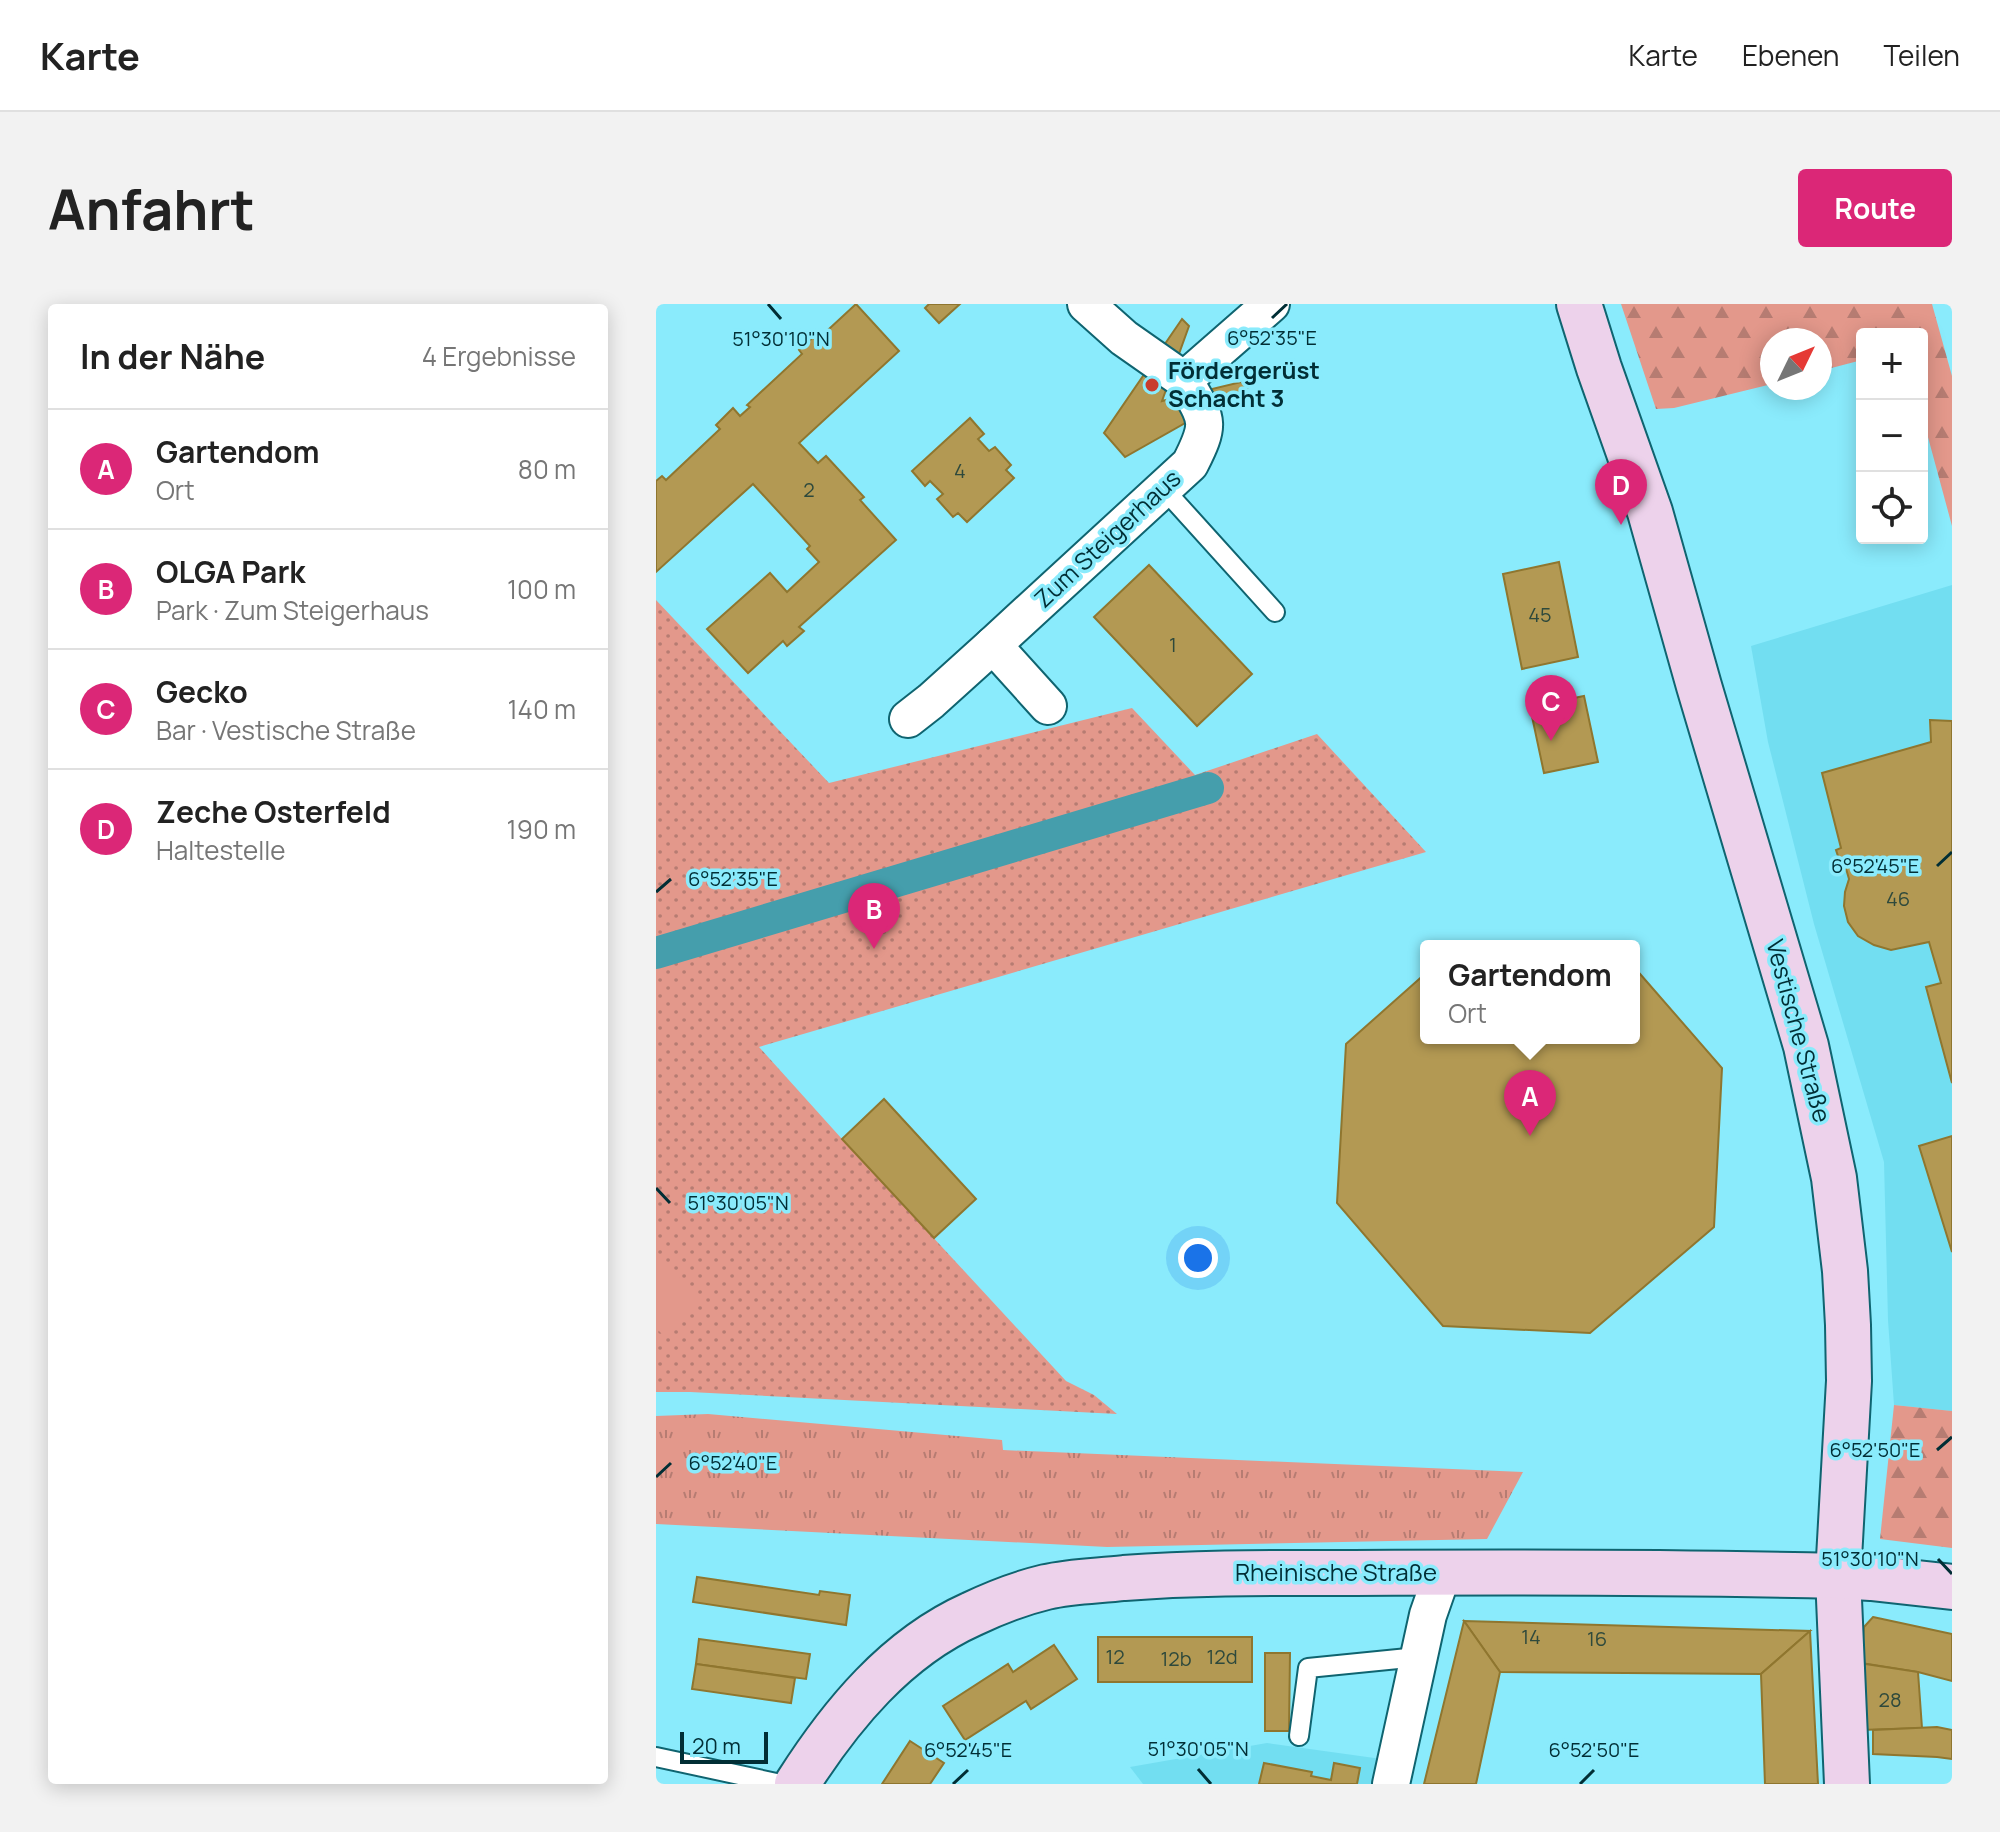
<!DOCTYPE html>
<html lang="de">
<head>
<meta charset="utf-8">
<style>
	:root { --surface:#fff; --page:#f2f2f2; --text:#222; --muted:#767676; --line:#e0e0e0; --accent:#db2777 }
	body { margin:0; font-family:Manrope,sans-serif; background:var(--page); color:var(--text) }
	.controls { position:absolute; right:24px; top:24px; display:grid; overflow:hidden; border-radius:8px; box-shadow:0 4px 20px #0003 }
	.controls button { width:72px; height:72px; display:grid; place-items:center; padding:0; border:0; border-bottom:2px solid var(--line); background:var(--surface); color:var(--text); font:40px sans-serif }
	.compass { position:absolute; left:1104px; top:24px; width:72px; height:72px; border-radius:50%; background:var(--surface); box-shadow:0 4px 20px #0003; rotate:47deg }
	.scale { position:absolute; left:24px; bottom:20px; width:88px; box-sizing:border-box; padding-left:8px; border:4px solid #012e35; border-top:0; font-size:22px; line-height:28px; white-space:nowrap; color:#012e35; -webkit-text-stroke:6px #8aebfc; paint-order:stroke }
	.you { position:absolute; left:542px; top:954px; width:28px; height:28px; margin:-20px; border:6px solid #fff; border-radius:50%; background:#1a73e8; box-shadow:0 0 0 12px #1a73e833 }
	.badge { display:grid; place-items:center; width:52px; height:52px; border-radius:50%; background:var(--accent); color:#fff; font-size:26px; font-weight:700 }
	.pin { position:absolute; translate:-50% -66px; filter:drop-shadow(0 2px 4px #0008) }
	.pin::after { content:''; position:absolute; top:42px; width:28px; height:24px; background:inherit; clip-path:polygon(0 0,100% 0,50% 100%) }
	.popup { position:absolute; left:764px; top:636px; width:220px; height:104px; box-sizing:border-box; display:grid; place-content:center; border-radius:8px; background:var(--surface); filter:drop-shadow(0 2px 6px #0005); font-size:26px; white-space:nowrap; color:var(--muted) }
	.popup b { font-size:30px; color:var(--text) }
	.popup::after { content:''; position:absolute; left:50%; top:100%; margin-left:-16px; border:16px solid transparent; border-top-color:var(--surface) }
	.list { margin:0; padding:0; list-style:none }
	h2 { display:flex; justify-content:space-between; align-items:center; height:104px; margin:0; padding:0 32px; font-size:34px }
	h2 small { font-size:26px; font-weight:400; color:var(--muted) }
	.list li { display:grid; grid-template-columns:52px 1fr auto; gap:24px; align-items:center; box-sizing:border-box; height:120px; padding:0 32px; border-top:2px solid var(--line) }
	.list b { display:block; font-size:30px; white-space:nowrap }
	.list p { margin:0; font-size:26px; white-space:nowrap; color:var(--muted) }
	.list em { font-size:26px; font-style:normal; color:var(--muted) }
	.icon { flex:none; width:44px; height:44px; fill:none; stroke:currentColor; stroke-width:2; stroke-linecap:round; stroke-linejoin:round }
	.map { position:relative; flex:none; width:1296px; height:1480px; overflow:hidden; border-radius:8px }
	header { display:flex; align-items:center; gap:48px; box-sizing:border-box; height:112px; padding:0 40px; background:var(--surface); border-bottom:2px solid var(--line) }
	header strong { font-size:38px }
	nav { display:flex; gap:44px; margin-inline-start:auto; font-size:28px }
	.intro { display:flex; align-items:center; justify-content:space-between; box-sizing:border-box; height:192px; padding:0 48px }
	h1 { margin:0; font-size:56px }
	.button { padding:20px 36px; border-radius:8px; background:var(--accent); color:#fff; font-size:28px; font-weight:700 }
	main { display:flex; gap:48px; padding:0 48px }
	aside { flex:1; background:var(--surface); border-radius:8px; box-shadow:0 4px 20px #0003 }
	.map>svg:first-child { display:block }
</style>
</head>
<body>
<header>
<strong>Karte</strong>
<nav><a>Karte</a><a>Ebenen</a><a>Teilen</a></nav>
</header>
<div class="intro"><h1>Anfahrt</h1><a class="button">Route</a></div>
<main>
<aside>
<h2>In der Nähe<small>4 Ergebnisse</small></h2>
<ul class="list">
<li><span class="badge">A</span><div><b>Gartendom</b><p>Ort</p></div><em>80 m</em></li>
<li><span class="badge">B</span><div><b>OLGA Park</b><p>Park · Zum Steigerhaus</p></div><em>100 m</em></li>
<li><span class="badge">C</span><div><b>Gecko</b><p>Bar · Vestische Straße</p></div><em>140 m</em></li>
<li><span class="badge">D</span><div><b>Zeche Osterfeld</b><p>Haltestelle</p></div><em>190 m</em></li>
</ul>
</aside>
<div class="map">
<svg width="1296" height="1480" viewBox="0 0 1296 1480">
	<defs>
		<pattern id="grass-tufts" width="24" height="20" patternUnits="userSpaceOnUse" patternTransform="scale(2)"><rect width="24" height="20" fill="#e3988b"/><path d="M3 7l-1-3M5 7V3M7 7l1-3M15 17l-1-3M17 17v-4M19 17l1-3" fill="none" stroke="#b67c72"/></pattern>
		<pattern id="forest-firs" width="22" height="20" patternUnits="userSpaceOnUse" patternTransform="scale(2)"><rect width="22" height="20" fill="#e3988b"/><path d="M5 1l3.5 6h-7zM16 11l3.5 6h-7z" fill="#b67c72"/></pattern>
		<pattern id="park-dots" width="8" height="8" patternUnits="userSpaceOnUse" patternTransform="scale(2)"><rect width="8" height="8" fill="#e3988b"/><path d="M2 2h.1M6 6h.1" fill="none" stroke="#b67c72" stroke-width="1.8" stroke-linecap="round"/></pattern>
	</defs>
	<rect width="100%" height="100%" fill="#8aebfc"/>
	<g fill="#72def1">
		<path d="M1296,281V1107L1238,1101L1232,1016L1228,858L1158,620L1112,438L1095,342Z"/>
		<path d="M611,1439L740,1457L735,1480H487L474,1463Z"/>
	</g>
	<path fill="url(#grass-tufts)" d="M52,1110L346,1136L347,1146L867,1168L831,1235L451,1243L0,1220V1112Z"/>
	<g fill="url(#forest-firs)">
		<path d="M965,0H1276L1296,72V222L1266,111V30H1206V56L1164,67V36H1116V80L1018,104L1000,105Z"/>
		<path d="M1238,1101L1296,1107V1244L1224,1235Z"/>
	</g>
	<path fill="url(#park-dots)" d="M0,296L173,479L476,404L539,471L661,430L770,548L103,743L186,835L410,1077L438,1091L461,1110L34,1088H0Z"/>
	<path fill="#e3988b" d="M0,948L46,998L8,1032L0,1024Z"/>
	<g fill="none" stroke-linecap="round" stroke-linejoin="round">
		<path stroke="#459eac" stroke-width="32" d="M0,649L552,484"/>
	</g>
	<g fill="#b39953" stroke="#8f762f" stroke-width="2">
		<path d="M200,0L243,47L143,139L162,159L170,152L208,193L204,196L240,236L143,323L148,327L131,342L127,337L92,369L51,325L114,269L131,288L163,258L151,245L154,242L97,180L0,268V177L6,172L10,176L64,125L60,121L77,104L84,112L94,103L91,101L146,50L143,46L153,37L157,33L160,37Z"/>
		<path d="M273,0H304L283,19L269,4Z"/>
		<path d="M526,15L533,22L506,97L585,78L591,84L469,153L448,129Z"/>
		<path d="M314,114L328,130L322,135L333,147L339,143L355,161L350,166L358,174L311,218L302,209L297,213L281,195L287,190L274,177L269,182L256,167Z"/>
		<path d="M903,258L922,353L866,365L847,270Z"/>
		<path d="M493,261L596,370L541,422L438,313Z"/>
		<path d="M928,392L942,458L888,469L874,403Z"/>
		<path d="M1274,416L1296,417V779L1270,683L1285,679L1273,638L1235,646L1218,641L1202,632L1192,618L1188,602L1189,588L1193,575L1189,561H1185L1180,546L1185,544L1166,469L1275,438Z"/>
		<path d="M807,637L889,642H801Z"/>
		<path d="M978,663L1066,764L1058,923L934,1029L787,1022L681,899L690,740L770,669V734H978Z"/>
		<path d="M228,795L320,895L278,934L186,835Z"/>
		<path d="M1296,832V948L1263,842Z"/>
		<path d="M41,1273L163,1291L164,1287L194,1291L190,1321L37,1298Z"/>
		<path d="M1217,1313L1296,1330V1377L1262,1368L1205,1359L1208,1323Z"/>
		<path d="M808,1317L1154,1327L1105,1370L844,1368Z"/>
		<path d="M808,1317L844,1368L820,1480H768Z"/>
		<path d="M1154,1327L1162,1480H1109L1105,1370Z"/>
		<rect x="442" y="1333" width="154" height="45"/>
		<path d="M43,1335L154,1350L150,1375L40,1360Z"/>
		<path d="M398,1341L421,1375L375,1405L370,1397L309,1436L287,1402L352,1360L357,1368Z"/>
		<path d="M609,1349H634L633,1427H609Z"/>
		<path d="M1203,1359L1262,1368L1266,1424L1205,1426Z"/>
		<path d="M40,1360L139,1374L135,1399L36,1385Z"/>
		<path d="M1281,1423L1296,1426V1455L1281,1453L1217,1450V1426Z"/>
		<path d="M254,1437L288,1459L274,1480H226Z"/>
		<path d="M608,1459L656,1468L655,1472L675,1476L678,1459L704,1464L701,1480H603Z"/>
	</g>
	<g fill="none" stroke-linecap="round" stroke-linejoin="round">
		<defs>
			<g id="lane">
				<path d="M507,184L619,308"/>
				<path d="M643,1432L652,1364L762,1353"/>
				<path d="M0,1453L125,1480"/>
			</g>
			<g id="street">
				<path d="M430,0L468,34L528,76L615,0"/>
				<path d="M337,341L392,402"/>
				<path d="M252,415L275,397L337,341L534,160C556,117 551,116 528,76"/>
				<path d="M735,1480L772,1311L787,1268"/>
			</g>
			<g id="secondary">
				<path d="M923,0L943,64L994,208L1043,382L1150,742L1178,874L1189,967L1192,1021L1193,1077L1182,1272L1191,1480"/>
				<path d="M141,1480C185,1411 240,1344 316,1310C339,1299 365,1289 390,1283C416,1277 442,1277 468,1274C545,1268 622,1269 698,1269C859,1268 1021,1268 1182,1272L1215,1274L1296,1283"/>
			</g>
		</defs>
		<use href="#lane" stroke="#0f6470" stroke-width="22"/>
		<use href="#street" stroke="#0f6470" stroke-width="40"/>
		<use href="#secondary" stroke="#0f6470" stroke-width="48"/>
		<use href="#lane" stroke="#fff" stroke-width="18"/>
		<use href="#street" stroke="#fff" stroke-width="36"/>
		<use href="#secondary" stroke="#edd2eb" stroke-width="44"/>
	</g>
	<path fill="none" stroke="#012e35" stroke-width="3" d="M112,0L125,15M616,14L631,0M1281,562L1296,548M0,588L15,575M0,884L14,899M1281,1146L1296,1133M0,1173L15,1159M1282,1255L1296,1270M542,1465L555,1480M297,1480L312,1466M924,1480L938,1466"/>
	<circle fill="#c93c2d" stroke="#8aebfc" stroke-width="3" cx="496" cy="81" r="8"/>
	<g text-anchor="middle" stroke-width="7" stroke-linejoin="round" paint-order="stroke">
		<g font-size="20" fill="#2e493c">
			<text x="304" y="174">4</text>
			<text x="153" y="193">2</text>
			<text x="884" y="318">45</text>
			<text x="517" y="348">1</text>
			<text x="1242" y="602">46</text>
			<text x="875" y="1340">14</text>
			<text x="941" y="1342">16</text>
			<text x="459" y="1360">12</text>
			<text x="566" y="1360">12d</text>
			<text x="520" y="1362">12b</text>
			<text x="1234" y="1403">28</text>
		</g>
		<g font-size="24" font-weight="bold" fill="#012e35" stroke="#8aebfc" text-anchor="start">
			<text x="512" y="75">Fördergerüst<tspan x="512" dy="28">Schacht 3</tspan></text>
		</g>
		<g font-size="24" fill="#012e35" stroke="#8aebfc">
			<text transform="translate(452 235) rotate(-43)" y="8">Zum Steigerhaus</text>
			<text transform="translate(1142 727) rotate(75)" y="8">Vestische Straße</text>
			<text x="680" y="1277">Rheinische Straße</text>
		</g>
	</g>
	<g font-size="20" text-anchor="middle" fill="#012e35" stroke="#8aebfc" stroke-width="7" stroke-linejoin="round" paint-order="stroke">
		<text x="616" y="41">6°52'35"E</text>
		<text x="125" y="42">51°30'10"N</text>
		<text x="1219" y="569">6°52'45"E</text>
		<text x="77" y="582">6°52'35"E</text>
		<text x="82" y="906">51°30'05"N</text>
		<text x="1219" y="1153">6°52'50"E</text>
		<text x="77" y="1166">6°52'40"E</text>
		<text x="1214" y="1262">51°30'10"N</text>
		<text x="542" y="1452">51°30'05"N</text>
		<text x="312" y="1453">6°52'45"E</text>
		<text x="938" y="1453">6°52'50"E</text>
	</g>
</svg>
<div class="controls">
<button>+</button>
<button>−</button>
<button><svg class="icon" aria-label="locate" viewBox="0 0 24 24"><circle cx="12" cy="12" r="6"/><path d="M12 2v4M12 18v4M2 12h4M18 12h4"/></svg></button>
</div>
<svg class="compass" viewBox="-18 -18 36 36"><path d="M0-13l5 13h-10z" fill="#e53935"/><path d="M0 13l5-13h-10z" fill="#767676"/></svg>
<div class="scale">20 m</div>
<div class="you"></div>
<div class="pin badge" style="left:874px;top:832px">A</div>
<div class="popup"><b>Gartendom</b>Ort</div>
<div class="pin badge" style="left:218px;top:645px">B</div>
<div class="pin badge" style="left:895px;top:437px">C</div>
<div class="pin badge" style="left:965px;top:221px">D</div>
</div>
</main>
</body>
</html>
